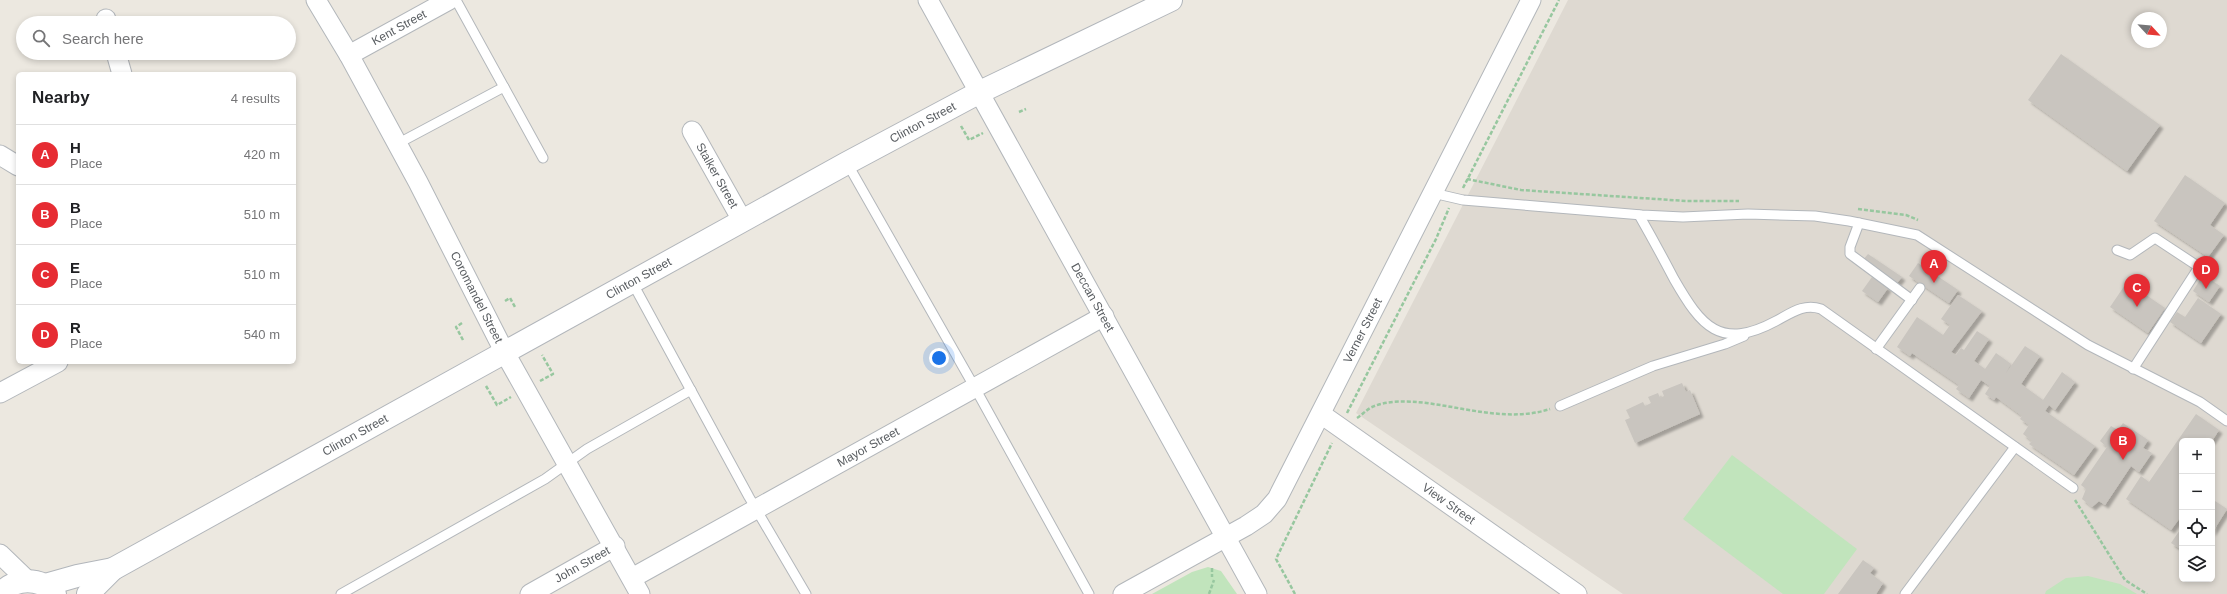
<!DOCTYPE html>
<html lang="en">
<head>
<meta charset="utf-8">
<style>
	:root { --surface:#fff; --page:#f6f6f6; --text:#202124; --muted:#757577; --line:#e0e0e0; --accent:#e62c33 }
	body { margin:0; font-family:Helvetica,sans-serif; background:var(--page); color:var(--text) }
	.controls { position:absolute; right:12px; bottom:12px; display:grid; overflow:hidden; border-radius:6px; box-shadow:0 2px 6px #0003 }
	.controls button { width:36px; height:36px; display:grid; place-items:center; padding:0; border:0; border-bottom:1px solid var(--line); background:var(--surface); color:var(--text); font:20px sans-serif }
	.compass { position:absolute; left:2131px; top:12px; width:36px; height:36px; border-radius:50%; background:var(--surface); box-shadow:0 2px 6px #0003; rotate:116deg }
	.you { position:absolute; left:939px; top:358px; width:14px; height:14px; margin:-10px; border:3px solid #fff; border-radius:50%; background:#1a73e8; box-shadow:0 0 0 6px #1a73e833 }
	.badge { display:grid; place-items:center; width:26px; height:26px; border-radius:50%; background:var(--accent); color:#fff; font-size:13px; font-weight:700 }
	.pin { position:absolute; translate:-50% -33px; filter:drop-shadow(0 1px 2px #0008) }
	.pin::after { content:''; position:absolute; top:21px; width:14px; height:12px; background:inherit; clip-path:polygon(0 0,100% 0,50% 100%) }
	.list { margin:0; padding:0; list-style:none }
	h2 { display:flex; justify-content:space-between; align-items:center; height:52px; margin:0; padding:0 16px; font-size:17px }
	h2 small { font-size:13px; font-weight:400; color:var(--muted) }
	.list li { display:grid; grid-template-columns:26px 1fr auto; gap:12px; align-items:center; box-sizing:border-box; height:60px; padding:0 16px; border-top:1px solid var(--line) }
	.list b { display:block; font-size:15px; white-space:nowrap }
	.list p { margin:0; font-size:13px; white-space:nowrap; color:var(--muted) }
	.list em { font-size:13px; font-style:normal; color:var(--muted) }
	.icon { flex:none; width:22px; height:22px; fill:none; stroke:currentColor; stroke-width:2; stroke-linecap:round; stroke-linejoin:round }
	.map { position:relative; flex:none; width:2227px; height:594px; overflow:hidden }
	.search { position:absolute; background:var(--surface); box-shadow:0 2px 6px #0003; left:16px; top:16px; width:280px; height:44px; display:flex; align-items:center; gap:10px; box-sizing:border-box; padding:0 14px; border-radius:22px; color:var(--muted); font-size:15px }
	.panel { position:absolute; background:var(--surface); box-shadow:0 2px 6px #0003; left:16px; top:72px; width:280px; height:292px; border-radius:6px }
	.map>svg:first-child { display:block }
</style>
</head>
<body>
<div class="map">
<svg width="2227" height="594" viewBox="0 0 2227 594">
	<defs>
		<filter id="shadow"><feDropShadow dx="3.5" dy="3.5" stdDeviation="1" flood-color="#0004"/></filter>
	</defs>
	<rect width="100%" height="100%" fill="#ece8e0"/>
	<path fill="#ded9d1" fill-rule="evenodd" d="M1568,0H2227V594H1623L1356,413ZM2137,18H2161V42H2137ZM2182,441H2212V579H2182Z"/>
	<g fill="#c1e4bc">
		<path d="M1732,455L1857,549L1824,594H1783L1683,519Z"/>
		<path d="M1208,567L1221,571L1237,594H1152L1192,572Z"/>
		<path d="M2088,576L2120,584L2137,594H2045L2046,591L2066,578Z"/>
	</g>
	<g fill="#c9c5bf" filter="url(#shadow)">
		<path d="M2061,54L2160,125L2127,171L2028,100Z"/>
		<path d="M2185,175L2225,203L2210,225L2224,235L2208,257L2154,221Z"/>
		<path d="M1868,254L1902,277L1897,283L1863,260Z"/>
		<path d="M1918,263L1958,290L1949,303L1909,276Z"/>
		<path d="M2203,275L2220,286L2209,302L2193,291Z"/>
		<path d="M1872,277L1888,288L1878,302L1862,291Z"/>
		<path d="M2127,282L2165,308L2148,333L2110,307Z"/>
		<path d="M1958,295L1982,311L1951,352L1956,355L1961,348L1964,350L1977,331L1989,339L1974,361L1985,369L1996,353L2011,364L2006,373L2025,346L2040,356L2021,384L2043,400L2062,372L2075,382L2055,410L2049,405L2045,411L2095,446L2074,475L2029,444L2032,441L2023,434L2029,425L2020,419L2022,416L1996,397L1994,400L1985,394L1990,386L1981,380L1969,398L1956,389L1959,385L1912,353L1910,356L1897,347L1917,317L1943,335L1950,325L1941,319Z"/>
		<path d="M2198,298L2221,314L2201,343L2170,322L2177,312L2185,317Z"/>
		<path d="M1682,383L1686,392L1690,390L1700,414L1635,443L1625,420L1630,418L1626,410L1643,402L1645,406L1651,403L1648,397L1658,393L1660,398L1664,396L1662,391Z"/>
		<path d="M2196,414L2219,430L2212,441H2182V483L2179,487L2182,489V515L2171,530L2126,499L2141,476L2149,482Z"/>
		<path d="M2123,423L2148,440L2143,448L2152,453L2139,472L2131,466L2105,505L2099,501L2092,507L2082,499L2086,489L2081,485L2107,447L2100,441L2111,426L2118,430Z"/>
		<path d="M2212,499L2227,509L2212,533Z"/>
		<path d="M2182,527V550L2171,543Z"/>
		<path d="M1863,560L1874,568L1870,573L1883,583L1876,594H1838Z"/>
	</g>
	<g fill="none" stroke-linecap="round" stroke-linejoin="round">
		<defs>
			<g id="lane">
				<path d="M456,0L543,158"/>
				<path d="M397,144L504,87"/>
				<path d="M847,163L975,388L1089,594"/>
				<path d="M1433,193L1463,200L1642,215L1683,217L1748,214L1815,216L1849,221L1917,235L2088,345L2200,402L2227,421"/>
				<path d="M1639,215C1651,236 1663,258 1674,279C1701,326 1720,351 1776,321C1791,313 1804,303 1821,309L2073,488"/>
				<path d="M1859,223L1850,247V254L1912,300"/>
				<path d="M2117,250L2130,255L2155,238L2199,267L2133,369"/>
				<path d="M632,282L749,497L806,594"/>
				<path d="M1876,349L1920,288"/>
				<path d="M1560,406L1653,366L1725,344L1744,336"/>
				<path d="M341,594L545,479L587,449L691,390"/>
				<path d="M1905,594L2015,447"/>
			</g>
			<g id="street">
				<path id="s1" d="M316,0L349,55L418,182L505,353L640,594"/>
				<path id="s2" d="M928,0L1257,594"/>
				<path d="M106,19L107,23"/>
				<path d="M116,53L122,74"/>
				<path id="s3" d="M349,55L449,0"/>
				<path id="s4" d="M692,131L742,220"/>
				<path d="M0,155L18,166"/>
				<path d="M0,393L58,362"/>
				<path id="s5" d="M1321,414L1577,594"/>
				<path d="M0,554L28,581"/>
				<path id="s6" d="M632,578L1104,316"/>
				<path id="s7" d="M530,594L615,546"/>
				<path id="s8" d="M1123,594L1246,526L1264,514L1277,499L1531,0"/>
			</g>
			<g id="secondary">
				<path d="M45,585L77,576L113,569"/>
				<path d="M1,594C14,577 41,577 55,594"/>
				<path id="s9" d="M88,594L113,569L847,163L980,92L1171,0"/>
			</g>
		</defs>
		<use href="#lane" stroke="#b3b7bb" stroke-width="11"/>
		<use href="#street" stroke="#b3b7bb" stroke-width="21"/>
		<use href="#secondary" stroke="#b2b6bb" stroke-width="24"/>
		<g stroke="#97c79f" stroke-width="2.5" stroke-dasharray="4 2" stroke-linecap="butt">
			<path d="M1019,112L1026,109"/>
			<path d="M961,126L969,140L983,133"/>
			<path d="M1467,179L1521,190L1686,201H1739"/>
			<path d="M1463,188L1559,0"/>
			<path d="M1858,209L1906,215L1918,220"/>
			<path d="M505,301L510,298L515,307"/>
			<path d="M462,323L456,327L463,340"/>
			<path d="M540,381L553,374L542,355"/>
			<path d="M486,386L497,405L511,397"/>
			<path d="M1347,413L1436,239L1449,208"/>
			<path d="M1357,418C1362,415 1366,410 1372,407C1385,401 1403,401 1417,402C1461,406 1507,423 1550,409"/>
			<path d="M2075,500L2125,580L2147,594"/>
			<path d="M1212,568V577"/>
			<path d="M1209,594L1214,580"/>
			<path d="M1295,594L1276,559L1332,443"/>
		</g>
		<use href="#lane" stroke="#fff" stroke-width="9"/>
		<use href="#street" stroke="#fff" stroke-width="19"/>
		<use href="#secondary" stroke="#fff" stroke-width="22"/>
	</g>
	<g text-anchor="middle" stroke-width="3" stroke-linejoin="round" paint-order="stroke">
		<g font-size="12" fill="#595d61" stroke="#fff">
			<text dy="4" stroke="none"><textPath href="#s3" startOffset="57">Kent Street</textPath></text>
			<text dy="4" stroke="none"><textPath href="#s9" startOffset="960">Clinton Street</textPath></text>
			<text dy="4" stroke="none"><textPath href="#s4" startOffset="51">Stalker Street</textPath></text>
			<text dy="4" stroke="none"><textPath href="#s9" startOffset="636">Clinton Street</textPath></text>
			<text dy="4" stroke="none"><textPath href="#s2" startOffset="340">Deccan Street</textPath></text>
			<text dy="4" stroke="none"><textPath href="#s1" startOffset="338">Coromandel Street</textPath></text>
			<text dy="4" stroke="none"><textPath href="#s8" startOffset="371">Verner Street</textPath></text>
			<text dy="4" stroke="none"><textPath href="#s9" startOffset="312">Clinton Street</textPath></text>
			<text dy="4" stroke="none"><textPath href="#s6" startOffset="270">Mayor Street</textPath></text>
			<text dy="4" stroke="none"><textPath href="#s5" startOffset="156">View Street</textPath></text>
			<text dy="4" stroke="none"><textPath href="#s7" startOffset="60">John Street</textPath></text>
		</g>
	</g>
</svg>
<div class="controls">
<button>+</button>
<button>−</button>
<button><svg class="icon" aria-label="locate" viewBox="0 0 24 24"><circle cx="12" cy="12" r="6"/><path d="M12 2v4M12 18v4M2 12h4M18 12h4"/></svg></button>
<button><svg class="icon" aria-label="layers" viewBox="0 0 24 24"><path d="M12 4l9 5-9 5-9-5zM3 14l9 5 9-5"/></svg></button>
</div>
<svg class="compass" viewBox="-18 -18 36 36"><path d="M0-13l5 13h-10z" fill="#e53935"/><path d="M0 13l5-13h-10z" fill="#757577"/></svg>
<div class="you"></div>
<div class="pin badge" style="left:1934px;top:283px">A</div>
<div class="pin badge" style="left:2123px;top:460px">B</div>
<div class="pin badge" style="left:2137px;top:307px">C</div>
<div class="pin badge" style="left:2206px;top:289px">D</div>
<div class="search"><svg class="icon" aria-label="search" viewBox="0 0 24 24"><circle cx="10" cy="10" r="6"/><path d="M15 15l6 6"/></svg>Search here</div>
<section class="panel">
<h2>Nearby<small>4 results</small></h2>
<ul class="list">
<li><span class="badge">A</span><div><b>H</b><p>Place</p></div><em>420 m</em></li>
<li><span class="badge">B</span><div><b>B</b><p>Place</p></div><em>510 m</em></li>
<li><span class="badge">C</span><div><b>E</b><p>Place</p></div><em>510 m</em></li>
<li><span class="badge">D</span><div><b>R</b><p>Place</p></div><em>540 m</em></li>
</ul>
</section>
</div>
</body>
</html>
